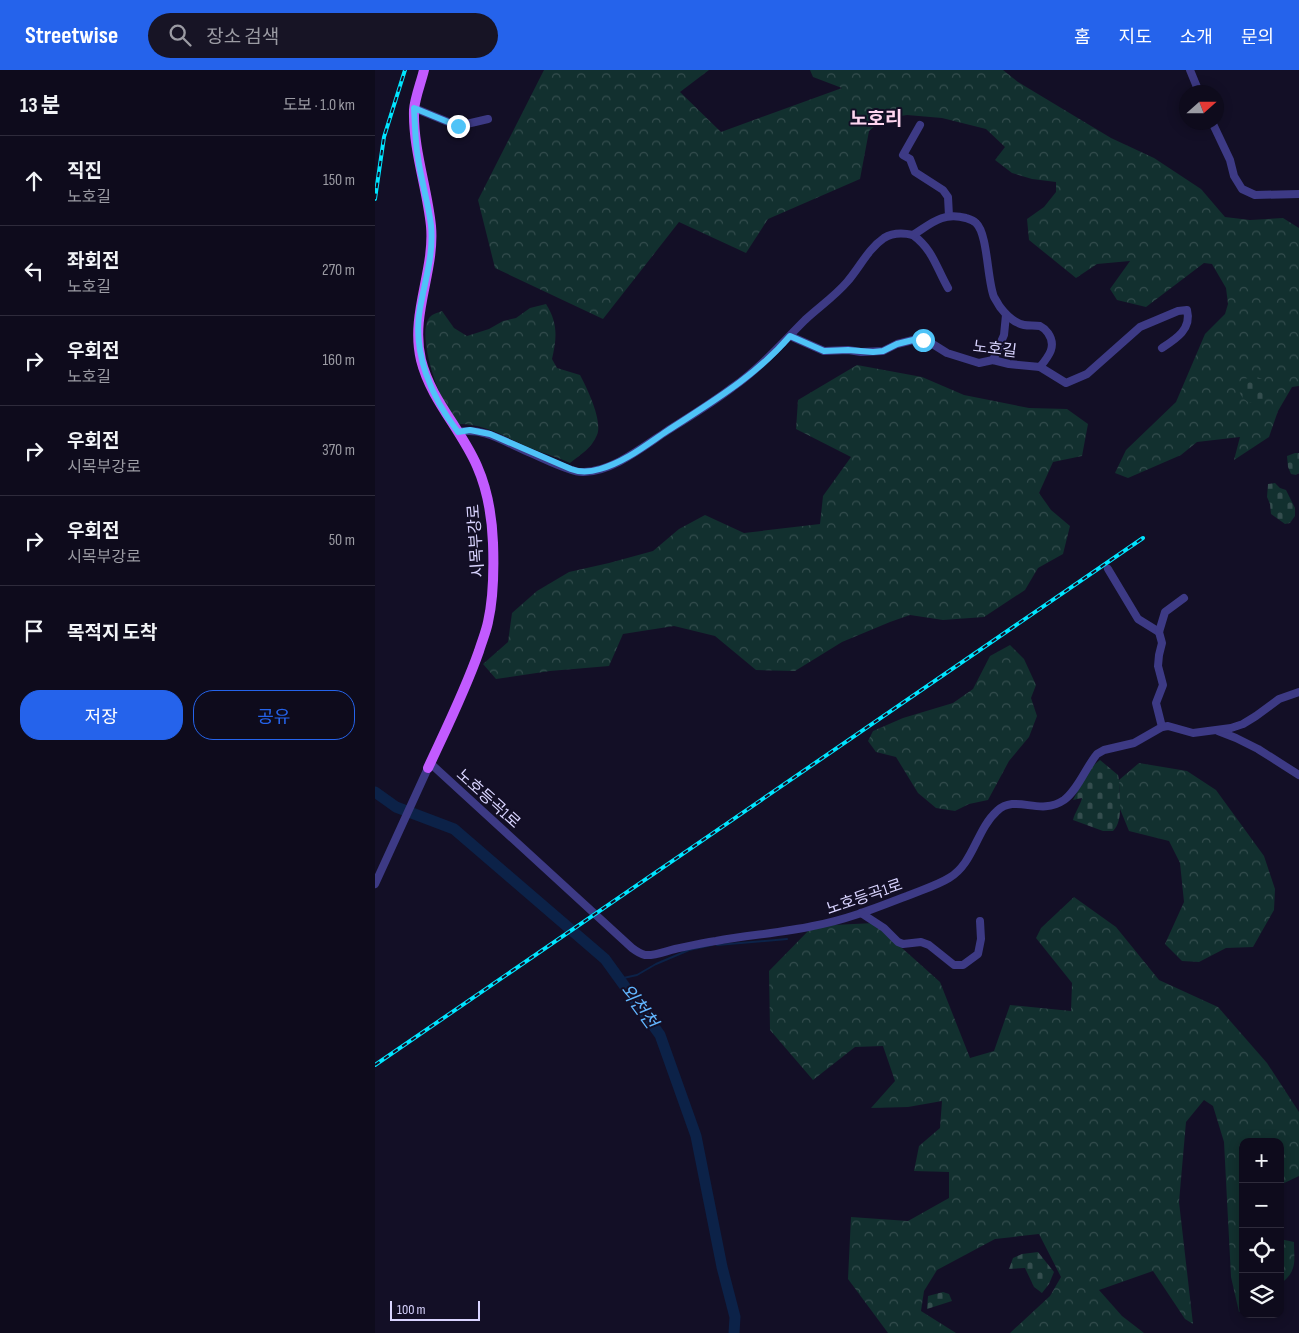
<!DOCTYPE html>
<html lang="ko">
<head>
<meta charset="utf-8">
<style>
	:root { --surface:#0e0b1c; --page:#171425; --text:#f1f3f6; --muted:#9b9ba3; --line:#2e2b3b; --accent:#2563eb }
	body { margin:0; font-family:"Sofia Sans Condensed","Noto Sans KR",sans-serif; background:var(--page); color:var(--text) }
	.controls { position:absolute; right:15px; bottom:15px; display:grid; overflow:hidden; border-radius:10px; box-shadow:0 2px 12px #0003 }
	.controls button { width:45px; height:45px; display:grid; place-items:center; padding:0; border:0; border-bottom:1px solid var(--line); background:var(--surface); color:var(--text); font:25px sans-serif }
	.compass { position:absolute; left:804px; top:15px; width:45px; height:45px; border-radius:50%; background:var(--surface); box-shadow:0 2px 12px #0003; rotate:69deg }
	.scale { position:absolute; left:15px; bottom:12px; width:90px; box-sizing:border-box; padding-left:5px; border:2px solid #d9d4ff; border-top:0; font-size:14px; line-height:18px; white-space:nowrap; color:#d9d4ff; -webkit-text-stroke:4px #130f26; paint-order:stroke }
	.stop { position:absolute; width:15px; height:15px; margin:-11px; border:4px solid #4fc3f7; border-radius:50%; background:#fff }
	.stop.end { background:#4fc3f7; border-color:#fff; box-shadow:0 1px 5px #0008 }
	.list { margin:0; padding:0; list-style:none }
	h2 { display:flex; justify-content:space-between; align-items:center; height:65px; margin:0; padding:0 20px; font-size:21px }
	h2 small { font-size:16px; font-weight:400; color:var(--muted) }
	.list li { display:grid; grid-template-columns:32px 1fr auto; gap:15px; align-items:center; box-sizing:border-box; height:90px; padding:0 20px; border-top:1px solid var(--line) }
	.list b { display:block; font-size:19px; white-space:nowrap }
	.list p { margin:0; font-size:16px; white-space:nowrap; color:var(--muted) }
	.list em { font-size:16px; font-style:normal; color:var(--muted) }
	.actions { display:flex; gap:10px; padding:15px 20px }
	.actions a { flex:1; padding:11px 0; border:1px solid var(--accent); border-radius:20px; text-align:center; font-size:18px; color:var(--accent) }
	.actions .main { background:var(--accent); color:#fff }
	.icon { flex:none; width:28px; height:28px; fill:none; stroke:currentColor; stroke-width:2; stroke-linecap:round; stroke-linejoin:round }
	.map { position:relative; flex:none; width:924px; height:1263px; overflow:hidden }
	header { display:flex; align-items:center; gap:30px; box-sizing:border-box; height:70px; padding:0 25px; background:var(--accent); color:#fff }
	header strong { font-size:24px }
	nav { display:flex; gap:28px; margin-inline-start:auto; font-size:18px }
	.search { width:350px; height:45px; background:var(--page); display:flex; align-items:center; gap:12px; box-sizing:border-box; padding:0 18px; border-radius:28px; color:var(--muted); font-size:19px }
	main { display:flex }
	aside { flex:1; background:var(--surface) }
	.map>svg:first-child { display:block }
</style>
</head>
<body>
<header>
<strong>Streetwise</strong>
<div class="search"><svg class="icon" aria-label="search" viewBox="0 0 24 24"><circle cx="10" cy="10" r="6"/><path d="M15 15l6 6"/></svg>장소 검색</div>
<nav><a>홈</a><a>지도</a><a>소개</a><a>문의</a></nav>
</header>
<main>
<aside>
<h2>13 분<small>도보 · 1.0 km</small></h2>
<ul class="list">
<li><svg class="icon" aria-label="ahead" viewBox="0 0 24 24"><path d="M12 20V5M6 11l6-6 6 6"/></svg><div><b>직진</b><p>노호길</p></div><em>150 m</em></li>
<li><svg class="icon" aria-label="left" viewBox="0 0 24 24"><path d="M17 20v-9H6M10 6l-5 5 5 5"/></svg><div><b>좌회전</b><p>노호길</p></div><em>270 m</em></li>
<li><svg class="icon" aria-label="right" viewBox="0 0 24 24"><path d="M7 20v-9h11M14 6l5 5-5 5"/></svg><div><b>우회전</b><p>노호길</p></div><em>160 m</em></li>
<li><svg class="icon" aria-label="right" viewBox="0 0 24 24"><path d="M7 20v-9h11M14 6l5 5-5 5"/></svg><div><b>우회전</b><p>시목부강로</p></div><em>370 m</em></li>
<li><svg class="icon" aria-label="right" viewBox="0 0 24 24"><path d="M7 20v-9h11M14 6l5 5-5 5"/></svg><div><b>우회전</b><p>시목부강로</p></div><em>50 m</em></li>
<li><svg class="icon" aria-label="arrive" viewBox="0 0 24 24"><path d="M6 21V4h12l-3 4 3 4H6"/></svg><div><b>목적지 도착</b></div></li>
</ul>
<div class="actions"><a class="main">저장</a><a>공유</a></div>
</aside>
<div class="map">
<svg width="924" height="1263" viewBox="0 0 924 1263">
	<defs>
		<pattern id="forest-crowns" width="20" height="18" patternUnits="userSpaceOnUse" patternTransform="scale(1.25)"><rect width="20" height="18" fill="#12302f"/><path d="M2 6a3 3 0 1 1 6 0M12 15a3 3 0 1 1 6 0" fill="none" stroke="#344d4e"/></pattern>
		<pattern id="cemetery-stones" width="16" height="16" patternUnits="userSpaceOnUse" patternTransform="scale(1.25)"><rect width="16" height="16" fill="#12302f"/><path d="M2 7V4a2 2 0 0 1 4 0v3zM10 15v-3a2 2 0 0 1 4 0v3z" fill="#344d4e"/></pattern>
	</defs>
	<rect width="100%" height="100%" fill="#130f26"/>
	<g fill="url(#forest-crowns)">
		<path d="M169,0H334L305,22L346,62L467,18L438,7L435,0H628L643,12L736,68L779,88L826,119L850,147L875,150L908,148L924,158V316L917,317L903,341L894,367L859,390L865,367L822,372L806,385L753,408L740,403L751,380L801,332L830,264L850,244L853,234L851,218L837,194L829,193L771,237L742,230L735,219L755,191L722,194L701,208L654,170L652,149L669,137L681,122V112L657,109L637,103L620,90L630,77L611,59L567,48L532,45L508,49L494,61L485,109L393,149L371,183L304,152L228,249L120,198L103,130Z"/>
		<path d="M171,234C183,253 182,268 177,289L182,298L205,305C212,318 228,351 222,365C217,378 205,385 195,393C183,387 170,384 158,379C133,369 112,354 84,354C80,349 76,344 72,338C62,322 42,265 54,248C57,244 62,243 67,241L79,258L92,266L114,259L128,251L141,248L155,238Z"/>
		<path d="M482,295L547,307L589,325L654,338L692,339L713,354L707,386L678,392L664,423L676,440L695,456L688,484L663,498L650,520L609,547L568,550L535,545L515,552L467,572L420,601L381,600L340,566L299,556L248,564L234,596L175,601L121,609L108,594L133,572L137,543L162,521L194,502L234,493L278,481L304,459L330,445L369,463L445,454L448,426L476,387L421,359L423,330Z"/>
		<path d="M635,575L649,589L661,615L656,628L662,646L654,667L634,691L613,730L594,734L580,741L561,738L543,723L521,687L501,682L493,671L498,661L528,648L578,633L598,619L615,586Z"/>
		<path d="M764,693L812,701L841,720L889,786L900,819L899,840L878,877L851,878L824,892L807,891L790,874L809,832L805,793L794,771L754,761L745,739L744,710Z"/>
		<path d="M699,827L741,857L784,910L843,937L892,993L924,1042V1106L905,1115V1072H868V1240L864,1242L856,1207L849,1072L838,1036L829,1030L811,1052L804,1132L818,1254L810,1249L778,1201L724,1220L747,1246L769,1263H635L675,1226L686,1207L664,1164L620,1169L562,1200L549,1221L546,1241L581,1263H513L473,1209L476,1147L533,1151L574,1128V1102L539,1101L544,1076L565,1058L567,1031L533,1037L496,1038L520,1011L508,976L480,977L438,1010L395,960L394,901L438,856L499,853L565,912L595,988L619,981L635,935L696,941L697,913L661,868L666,858Z"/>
		<path d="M905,1169L919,1172C919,1191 923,1201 905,1214Z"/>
	</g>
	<g fill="url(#cemetery-stones)">
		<path d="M882,307L887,309L890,316L889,329C876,338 864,330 863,314L867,309Z"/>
		<path d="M920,383H924V403L921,405L916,404L913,397L912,386Z"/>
		<path d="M900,413L905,418L911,420L920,438V446L915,453L910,454L896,444L895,434L892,427L893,414Z"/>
		<path d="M725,690L743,705L744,710C744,725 749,751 738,761H728L698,750C700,742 705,736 707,728L698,730L715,698Z"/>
		<path d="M663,1182L679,1202L674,1214L667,1223L659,1217L650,1198L634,1199L638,1188L647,1184Z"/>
		<path d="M568,1222L574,1224L577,1231L552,1239L553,1226Z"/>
	</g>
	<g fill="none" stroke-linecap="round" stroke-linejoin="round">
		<g stroke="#0c2248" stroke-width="2">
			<path d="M342,875L412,869"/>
			<path d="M244,909L262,905L281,894L314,880L337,875"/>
		</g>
		<path stroke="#0c2248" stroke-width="11" d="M0,722L21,737L79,759L230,889L285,965L321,1066L347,1197L360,1247L359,1263"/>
		<g stroke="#3d3a85" stroke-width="8">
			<path d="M815,0L824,22"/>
			<path d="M39,38L83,56L113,49"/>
			<path d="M837,52L855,90L859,106L867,119L880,125L924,124"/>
			<path d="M545,55L528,85L535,89L540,102L568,120L573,127L574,146"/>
			<path d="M538,165C558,180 561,197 573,218"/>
			<path d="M618,290L629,265L631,245"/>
			<path d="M665,297L691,313L712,304L765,257L803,241L812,240C817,259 801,269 787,278"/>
			<path d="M83,362C108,357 128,371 151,381C164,386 194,402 207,402C236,403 269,376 292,361C314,347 337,333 358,317C385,298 407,273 430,250C444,237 460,226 472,212C485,197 493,179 509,168C517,163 529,163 538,165C557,153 567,142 591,148C594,149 598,150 601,153C613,164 612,210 619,227C621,230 623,234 625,237C631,245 640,253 649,255C654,256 660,255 665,256C669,258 671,260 673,263C682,276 674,286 665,297L634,294L618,290L604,293L572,283L556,273L542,269L522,274L508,281L486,282L473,280L449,281L415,266"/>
			<path d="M733,499L763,549L784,562"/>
			<path d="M787,657L781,633L788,615L783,596L784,585L787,573L784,562L790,542L809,528"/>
			<path d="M843,661L861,668L883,679L924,705"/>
			<path d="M55,693L257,878C261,881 265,884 270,885C280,886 291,881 300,879C314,876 327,873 341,871C373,865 406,863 438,856C471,850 501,838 532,826C546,820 561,816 574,808C599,793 601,760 622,741C641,723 664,747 689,730C703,720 711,697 722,684L729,680L759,673L787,657L793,656L818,663L856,658L868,654L881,646L904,629L924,622"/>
			<path d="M0,814L53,698"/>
			<path d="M486,843L509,858L523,872L528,874L546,872L554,875L579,895H588L603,884L606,869L605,851"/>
		</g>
		<path stroke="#c25bff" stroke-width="10" d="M49,0C46,13 40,27 39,40C38,80 52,117 56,156C60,201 35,244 46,290C56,330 86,359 102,396C113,421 117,447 118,473C119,500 119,526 113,552C111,562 107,571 104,581C90,621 71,659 53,698"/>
		<defs>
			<g id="rail">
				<path d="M0,129L9,67L30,0"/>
				<path d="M0,995L768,468"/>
			</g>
		</defs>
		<use href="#rail" stroke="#00e5ff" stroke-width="4"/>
		<use href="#rail" stroke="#130f26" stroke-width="2" stroke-dasharray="5.5" stroke-linecap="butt"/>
	</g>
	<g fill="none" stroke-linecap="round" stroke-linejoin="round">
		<path stroke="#4fc3f7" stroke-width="6" d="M83,56L39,38C40,54 40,71 43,88C46,110 53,132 56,155C59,184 50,210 45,238C37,282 56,327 83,362L95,360L115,364L196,399C206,403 215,402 225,399C250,392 271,375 292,361C335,333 381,306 415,266L449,281L473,280L498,282L508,281L522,274L542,269L548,270"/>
	</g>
	<g text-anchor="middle" stroke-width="4" stroke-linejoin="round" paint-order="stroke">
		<g font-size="16" fill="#d9d4ff" stroke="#130f26">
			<text transform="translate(620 278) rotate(7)" y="6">노호길</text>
			<text transform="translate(100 471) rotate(-94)" y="6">시목부강로</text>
			<text transform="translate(114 728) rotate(42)" y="6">노호등곡1로</text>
			<text transform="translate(489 826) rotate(-19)" y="6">노호등곡1로</text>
		</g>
		<g font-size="18" font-style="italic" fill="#62b6ff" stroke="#130f26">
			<text transform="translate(264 936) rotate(54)" y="6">외천천</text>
		</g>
		<g font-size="19" font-weight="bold" fill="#ffd6f0" stroke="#130f26">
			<text x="501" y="55">노호리</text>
		</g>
	</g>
</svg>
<div class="controls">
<button>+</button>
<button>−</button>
<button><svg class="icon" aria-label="locate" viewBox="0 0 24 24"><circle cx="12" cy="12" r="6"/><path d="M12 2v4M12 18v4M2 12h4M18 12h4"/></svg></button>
<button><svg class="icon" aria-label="layers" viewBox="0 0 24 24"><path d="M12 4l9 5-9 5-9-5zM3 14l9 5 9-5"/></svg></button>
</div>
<svg class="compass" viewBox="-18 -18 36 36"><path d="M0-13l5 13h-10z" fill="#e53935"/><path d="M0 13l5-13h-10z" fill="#9b9ba3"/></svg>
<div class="scale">100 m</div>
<div class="stop" style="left:548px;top:270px"></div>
<div class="stop end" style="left:83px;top:56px"></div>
</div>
</main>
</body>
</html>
